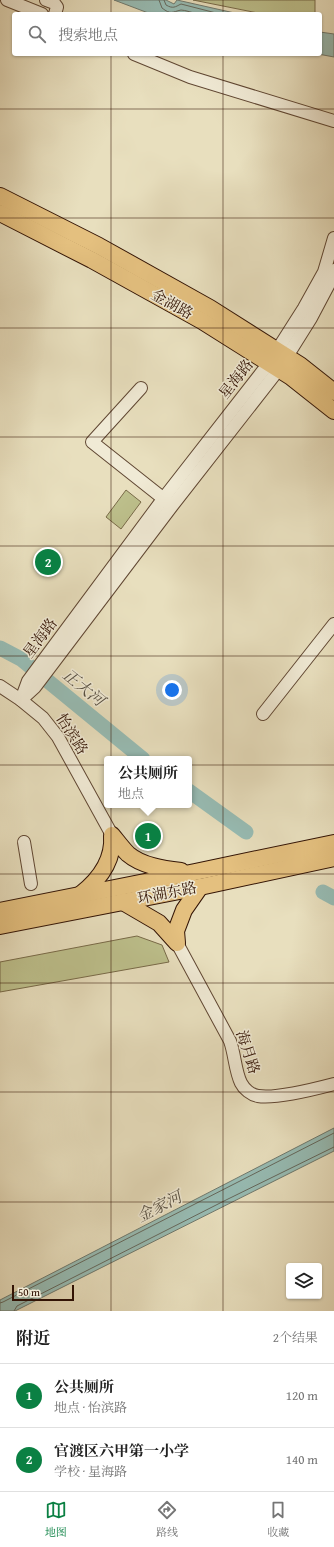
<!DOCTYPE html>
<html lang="zh">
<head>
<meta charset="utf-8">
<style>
	:root { --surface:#fff; --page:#f6f6f6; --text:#222; --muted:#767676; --line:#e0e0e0; --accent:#0b8043 }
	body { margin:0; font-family:"Gentium Book Plus","Noto Serif SC",serif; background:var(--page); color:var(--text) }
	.controls { position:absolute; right:12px; bottom:12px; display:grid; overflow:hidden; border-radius:4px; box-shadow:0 1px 3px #0004 }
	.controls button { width:36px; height:36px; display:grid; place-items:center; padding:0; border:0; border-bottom:1px solid var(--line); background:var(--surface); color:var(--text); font:20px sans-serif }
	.scale { position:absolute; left:12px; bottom:10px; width:62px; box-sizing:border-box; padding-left:4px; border:2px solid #331405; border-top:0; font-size:11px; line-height:14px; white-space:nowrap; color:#331405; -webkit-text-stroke:3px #f0ead5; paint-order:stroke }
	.you { position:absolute; left:172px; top:690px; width:14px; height:14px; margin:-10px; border:3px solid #fff; border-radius:50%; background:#1a73e8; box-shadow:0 0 0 6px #1a73e833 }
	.badge { display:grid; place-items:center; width:26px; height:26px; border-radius:50%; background:var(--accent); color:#fff; font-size:13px; font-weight:700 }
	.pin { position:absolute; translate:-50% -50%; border:2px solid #fff; box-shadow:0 1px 4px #0006 }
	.popup { position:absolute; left:104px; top:756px; width:88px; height:52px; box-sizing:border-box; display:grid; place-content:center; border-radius:4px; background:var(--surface); filter:drop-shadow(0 1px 3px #0005); font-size:13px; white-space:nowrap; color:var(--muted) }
	.popup b { font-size:15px; color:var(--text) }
	.popup::after { content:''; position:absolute; left:50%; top:100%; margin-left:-8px; border:8px solid transparent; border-top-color:var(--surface) }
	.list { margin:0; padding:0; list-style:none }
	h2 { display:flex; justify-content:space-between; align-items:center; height:52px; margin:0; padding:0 16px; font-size:17px }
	h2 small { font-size:13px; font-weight:400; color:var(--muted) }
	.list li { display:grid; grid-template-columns:26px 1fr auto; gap:12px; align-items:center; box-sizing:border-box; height:64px; padding:0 16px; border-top:1px solid var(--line) }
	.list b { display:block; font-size:15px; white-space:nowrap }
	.list p { margin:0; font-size:13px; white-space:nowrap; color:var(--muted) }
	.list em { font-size:13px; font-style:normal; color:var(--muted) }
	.icon { flex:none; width:22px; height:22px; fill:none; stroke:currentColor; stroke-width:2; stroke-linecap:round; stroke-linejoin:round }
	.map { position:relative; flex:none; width:334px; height:1311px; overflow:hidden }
	.search { position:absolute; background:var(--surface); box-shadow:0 1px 3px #0004; left:12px; right:12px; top:12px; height:44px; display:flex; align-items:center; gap:10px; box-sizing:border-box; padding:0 14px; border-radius:4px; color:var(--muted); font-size:15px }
	.sheet { height:180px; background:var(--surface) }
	nav { display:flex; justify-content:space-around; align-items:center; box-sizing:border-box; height:56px; border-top:1px solid var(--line); background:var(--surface); font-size:11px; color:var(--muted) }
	nav a { display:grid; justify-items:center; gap:2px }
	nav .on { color:var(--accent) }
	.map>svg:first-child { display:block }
</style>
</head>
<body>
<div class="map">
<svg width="334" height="1311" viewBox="0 0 334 1311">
	<rect width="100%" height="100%" fill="#e8dfbe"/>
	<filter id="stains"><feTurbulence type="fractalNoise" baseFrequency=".005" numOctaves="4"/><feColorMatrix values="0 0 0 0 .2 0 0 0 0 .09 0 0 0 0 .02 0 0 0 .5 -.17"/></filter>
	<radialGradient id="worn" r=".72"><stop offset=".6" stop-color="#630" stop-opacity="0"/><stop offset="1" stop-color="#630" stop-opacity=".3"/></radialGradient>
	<g fill="#bdc08c" stroke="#786a48">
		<path d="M193,0H315V14H263Z"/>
		<path d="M126,490L141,502L121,529L106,517Z"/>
		<path d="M137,936L162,945L169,962L0,992V962Z"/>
	</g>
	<g fill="#97bcb4" stroke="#6f796e">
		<path d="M114,0H166L174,4L177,0L239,14H151Z"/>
		<path d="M320,32L334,34V57L318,54H320Z"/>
		<path d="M334,1128V1151L15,1311H0V1300Z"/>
	</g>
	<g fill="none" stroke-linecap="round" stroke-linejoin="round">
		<g stroke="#65685c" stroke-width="1">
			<path d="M159,0L162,8C171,15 172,12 181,10C185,10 193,13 198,14"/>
			<path d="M164,0L166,5C173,9 175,7 181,4L220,14"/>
			<path d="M0,1303L3,1302L334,1133"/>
			<path d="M14,1311L17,1306L226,1200L334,1147"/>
		</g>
		<g stroke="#97bcb4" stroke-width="15">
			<path d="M0,648L21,659L143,759"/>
			<path d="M189,791L246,832"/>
			<path d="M323,892L334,898"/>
		</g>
		<defs>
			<g id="minor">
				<path d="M7,0L42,14"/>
				<path d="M46,0L54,3L57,7L55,14"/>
				<path d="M134,54L190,77L334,121"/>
				<path d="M141,388L92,442L169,503"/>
				<path d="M0,686L21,700L43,718L58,737L112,835"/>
				<path d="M23,698L35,687L172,506L279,369L311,318L330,282L334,270"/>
				<path d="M21,700L28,681L163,499L269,363L304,308L324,272L334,238"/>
				<path d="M263,714L334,624"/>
				<path d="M24,842L31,884"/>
				<path d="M177,943L230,1041C235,1055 235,1071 241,1083C244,1089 251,1095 258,1096C276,1099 315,1089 334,1084"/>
			</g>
			<g id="major">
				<path d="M0,196L99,246L210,308L300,365L334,392"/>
				<path d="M0,213L92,260L202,321L291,377L334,411"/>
				<path d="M81,894C100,879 114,860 112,835C117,841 122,848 128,854C142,866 164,869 181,871"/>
				<path d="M123,902L159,923L177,943L176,931L184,910L200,887"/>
				<path d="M0,911L195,872L334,843"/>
				<path d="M0,926L200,887L334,858"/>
			</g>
		</defs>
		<use href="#minor" stroke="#604733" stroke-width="14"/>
		<use href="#major" stroke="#331405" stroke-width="18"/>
		<use href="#minor" stroke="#f0ead5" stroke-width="12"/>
		<use href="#major" stroke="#e4c07f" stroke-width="16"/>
	</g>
	<path fill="none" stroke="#331405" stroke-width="1" stroke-opacity="0.55" d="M111,0V14M223,0V14M111,54V1311M223,54V1311M0,109H334M0,218H334M0,328H334M0,437H334M0,546H334M0,656H334M0,765H334M0,874H334M0,983H334M0,1092H334M0,1202H334"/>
	<g text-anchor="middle" stroke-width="3" stroke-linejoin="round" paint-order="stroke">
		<g font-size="15" fill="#331405" stroke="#f0ead5">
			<text transform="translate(172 304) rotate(29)" y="5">金湖路</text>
			<text transform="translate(236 379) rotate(-52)" y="5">星海路</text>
			<text transform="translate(40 638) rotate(-53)" y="5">星海路</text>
			<text transform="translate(72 734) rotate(58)" y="5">怡滨路</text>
			<text transform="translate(167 893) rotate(-11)" y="5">环湖东路</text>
			<text transform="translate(248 1052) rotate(72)" y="5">海月路</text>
		</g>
		<g font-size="16" font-style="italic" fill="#564f42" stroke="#f0ead5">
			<text transform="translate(84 687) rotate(39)" y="6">正大河</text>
			<text transform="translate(159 1206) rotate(-27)" y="6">金家河</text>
		</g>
	</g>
	<rect width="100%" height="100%" filter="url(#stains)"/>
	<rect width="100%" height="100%" fill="url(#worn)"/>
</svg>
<div class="controls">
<button><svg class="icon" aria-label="layers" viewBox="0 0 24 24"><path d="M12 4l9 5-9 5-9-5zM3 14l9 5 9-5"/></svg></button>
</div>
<div class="scale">50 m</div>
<div class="you"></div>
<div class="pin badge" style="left:148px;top:836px">1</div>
<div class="popup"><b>公共厕所</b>地点</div>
<div class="pin badge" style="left:48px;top:562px">2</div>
<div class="search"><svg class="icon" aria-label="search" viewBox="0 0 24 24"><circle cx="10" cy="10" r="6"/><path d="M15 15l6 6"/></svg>搜索地点</div>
</div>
<section class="sheet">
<h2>附近<small>2个结果</small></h2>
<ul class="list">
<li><span class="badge">1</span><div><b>公共厕所</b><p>地点 · 怡滨路</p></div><em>120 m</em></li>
<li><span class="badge">2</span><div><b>官渡区六甲第一小学</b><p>学校 · 星海路</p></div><em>140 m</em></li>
</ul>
</section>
<nav>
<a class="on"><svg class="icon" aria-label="map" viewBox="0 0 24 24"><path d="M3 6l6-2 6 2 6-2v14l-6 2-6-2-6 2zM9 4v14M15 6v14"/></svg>地图</a>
<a><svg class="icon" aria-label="directions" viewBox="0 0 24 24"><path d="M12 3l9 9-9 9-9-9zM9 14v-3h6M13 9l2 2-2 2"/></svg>路线</a>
<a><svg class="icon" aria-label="saved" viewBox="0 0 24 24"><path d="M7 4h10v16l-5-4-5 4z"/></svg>收藏</a>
</nav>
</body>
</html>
